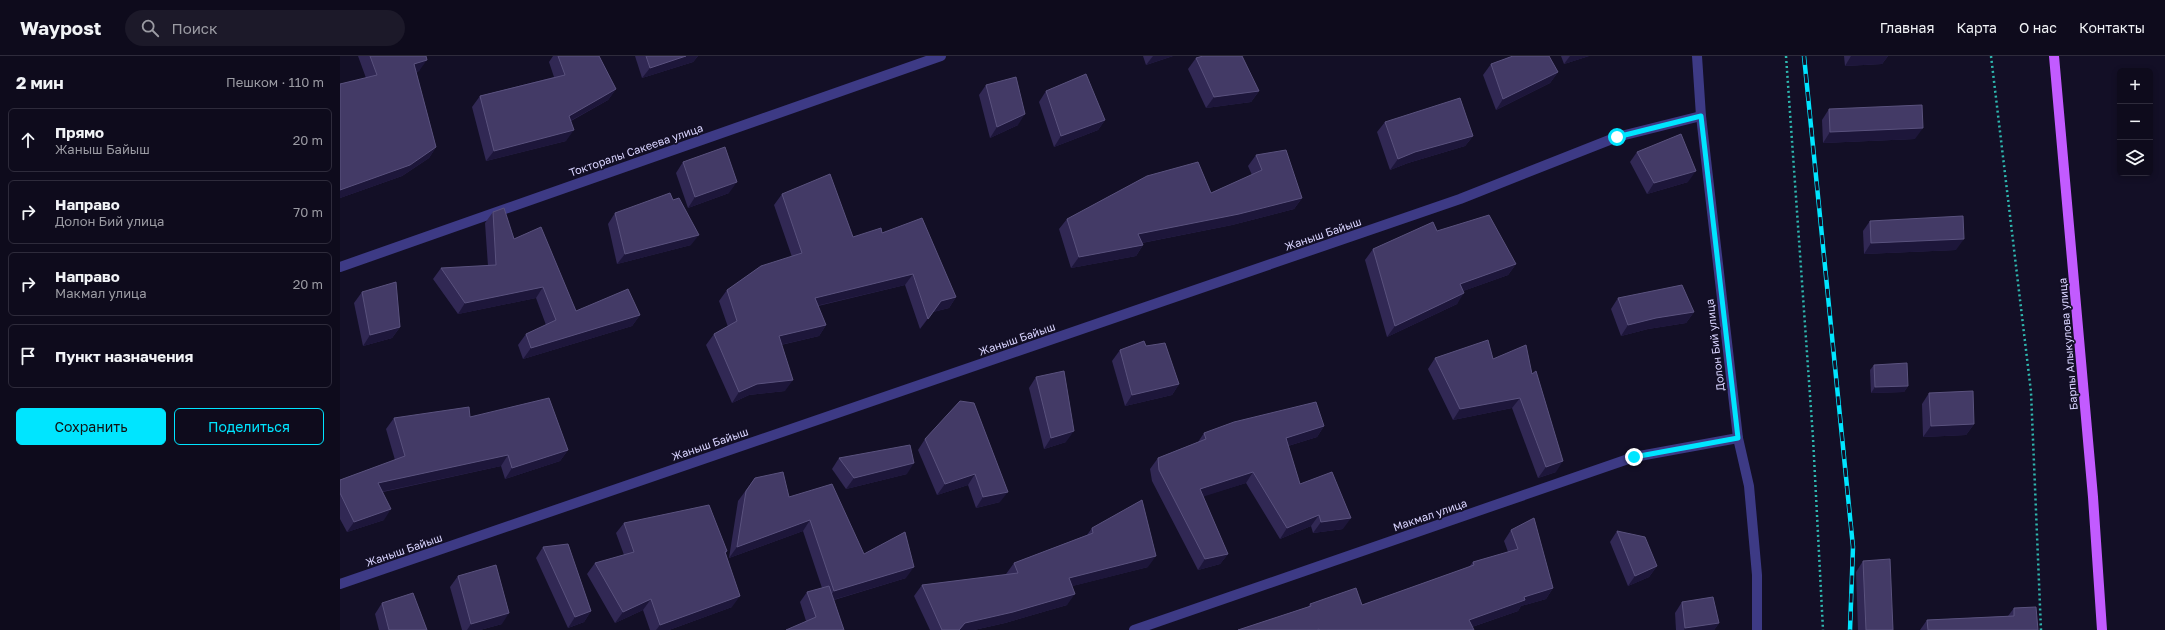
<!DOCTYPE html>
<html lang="ru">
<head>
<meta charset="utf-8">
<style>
	:root { --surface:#0e0b1c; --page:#1c1929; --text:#f1f3f6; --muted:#9b9ba3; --line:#2e2b3b; --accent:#00e5ff }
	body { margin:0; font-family:"Golos Text",sans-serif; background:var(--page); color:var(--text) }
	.controls { position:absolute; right:12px; top:12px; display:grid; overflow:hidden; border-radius:6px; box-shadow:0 2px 6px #0003 }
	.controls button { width:36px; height:36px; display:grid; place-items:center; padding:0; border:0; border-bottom:1px solid var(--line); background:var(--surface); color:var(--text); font:20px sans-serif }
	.stop { position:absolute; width:12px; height:12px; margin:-9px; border:3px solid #00e5ff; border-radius:50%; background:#fff }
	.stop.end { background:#00e5ff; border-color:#fff; box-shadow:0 1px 4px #0008 }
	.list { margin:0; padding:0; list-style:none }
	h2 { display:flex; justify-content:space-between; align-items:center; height:52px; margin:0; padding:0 16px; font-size:17px }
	h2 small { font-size:13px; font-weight:400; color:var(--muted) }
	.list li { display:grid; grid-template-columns:26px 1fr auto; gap:12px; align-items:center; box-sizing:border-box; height:64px; margin:0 8px 8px; padding:0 8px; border:1px solid var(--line); border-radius:6px }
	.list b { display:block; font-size:15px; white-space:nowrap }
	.list p { margin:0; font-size:13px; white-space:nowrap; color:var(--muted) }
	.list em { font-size:13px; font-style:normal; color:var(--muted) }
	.actions { display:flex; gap:8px; padding:12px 16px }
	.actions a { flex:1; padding:9px 0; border:1px solid var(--accent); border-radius:6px; text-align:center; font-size:14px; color:var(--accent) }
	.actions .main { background:var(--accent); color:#111 }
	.icon { flex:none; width:22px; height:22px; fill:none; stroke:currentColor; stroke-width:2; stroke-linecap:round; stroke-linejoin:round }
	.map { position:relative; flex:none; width:1825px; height:574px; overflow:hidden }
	header { display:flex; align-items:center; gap:24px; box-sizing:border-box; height:56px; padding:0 20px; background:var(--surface); border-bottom:1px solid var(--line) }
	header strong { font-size:19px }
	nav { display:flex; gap:22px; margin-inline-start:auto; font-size:14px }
	.search { width:280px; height:36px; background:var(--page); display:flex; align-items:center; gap:10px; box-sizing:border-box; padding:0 14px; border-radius:22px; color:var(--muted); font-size:15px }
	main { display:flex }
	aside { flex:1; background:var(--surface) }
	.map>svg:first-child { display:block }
</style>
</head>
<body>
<header>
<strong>Waypost</strong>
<div class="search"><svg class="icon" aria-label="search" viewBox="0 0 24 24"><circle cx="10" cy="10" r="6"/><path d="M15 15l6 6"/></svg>Поиск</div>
<nav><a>Главная</a><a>Карта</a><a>О нас</a><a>Контакты</a></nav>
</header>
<main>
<aside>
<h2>2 мин<small>Пешком · 110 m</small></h2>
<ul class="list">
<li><svg class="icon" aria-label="ahead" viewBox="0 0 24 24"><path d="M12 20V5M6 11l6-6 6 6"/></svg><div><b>Прямо</b><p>Жаныш Байыш</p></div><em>20 m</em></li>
<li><svg class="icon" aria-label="right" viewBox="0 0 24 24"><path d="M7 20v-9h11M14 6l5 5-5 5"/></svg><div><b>Направо</b><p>Долон Бий улица</p></div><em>70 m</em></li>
<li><svg class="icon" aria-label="right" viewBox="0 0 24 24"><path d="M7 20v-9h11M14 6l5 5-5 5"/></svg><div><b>Направо</b><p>Макмал улица</p></div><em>20 m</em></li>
<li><svg class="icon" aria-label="arrive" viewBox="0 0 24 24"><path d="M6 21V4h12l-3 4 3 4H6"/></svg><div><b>Пункт назначения</b></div></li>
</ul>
<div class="actions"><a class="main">Сохранить</a><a>Поделиться</a></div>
</aside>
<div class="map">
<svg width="1825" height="574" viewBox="0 0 1825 574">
	<rect width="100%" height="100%" fill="#130f26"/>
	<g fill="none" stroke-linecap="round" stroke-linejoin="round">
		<g stroke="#2fb8b0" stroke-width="2.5" stroke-dasharray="2 3" stroke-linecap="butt">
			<path d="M1446,0L1473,382L1483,574"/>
			<path d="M1651,0L1691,336L1701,574"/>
		</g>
		<g stroke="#3d3a85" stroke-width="10">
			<path d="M1357,0L1361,60L1398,382L1409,430L1417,519V574"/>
			<path d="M0,211L601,0"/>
			<path d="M0,528L1120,143L1277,81L1361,60"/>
			<path d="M794,574L1294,401L1398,382"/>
		</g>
		<path stroke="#c25bff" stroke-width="10" d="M1714,0L1753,441L1762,574"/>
		<defs>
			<path id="rail" d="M1464,0L1513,491L1510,574"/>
		</defs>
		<use href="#rail" stroke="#00e5ff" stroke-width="4.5"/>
		<use href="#rail" stroke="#130f26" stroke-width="3" stroke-dasharray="9" stroke-linecap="butt"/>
	</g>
	<g fill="#312854">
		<path d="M18,0H86L79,15L76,16L96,91L89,102L62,120L0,142V28L26,22Z"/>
		<path d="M213,0H259L276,33L268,44L231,65L226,85L146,105L132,51L140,40L214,21L209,6Z"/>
		<path d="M295,0H358L353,6L302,22Z"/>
		<path d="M803,0H833L806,9Z"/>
		<path d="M1221,0H1249L1224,8Z"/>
		<path d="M1504,0H1548L1542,8L1505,10Z"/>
		<path d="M856,2L919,35L911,46L866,52L848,13Z"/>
		<path d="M1151,8L1218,16L1210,27L1156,54L1143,19Z"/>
		<path d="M646,29L678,69L650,82L639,39Z"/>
		<path d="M706,35L765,64L758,74L714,91L699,46Z"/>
		<path d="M1489,53L1575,83L1483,87L1482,64Z"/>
		<path d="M1045,66L1133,80L1125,90L1068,107L1050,114L1037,76Z"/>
		<path d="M1297,96L1348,126L1307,138L1290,106Z"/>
		<path d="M916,99L962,142L954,153L892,169L802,187L803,189L796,200L731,212L719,173L727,163L871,137L912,119L908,110Z"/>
		<path d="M343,106L389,137L348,152L336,117Z"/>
		<path d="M442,138L513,181L542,177L616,241L609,252L593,256L580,273L565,229L478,250L486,269L479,280L441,289L445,335L409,339L392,347L366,289L374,278L388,271L379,245L387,234L452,201L434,149Z"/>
		<path d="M333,144L351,189L277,208L268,168L275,157Z"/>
		<path d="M153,156L174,183L236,255L300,259L292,270L183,303L178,289L186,278L206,269L196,242L118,258L93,223L101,212L148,210L145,167Z"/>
		<path d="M1530,165L1616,194L1524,198L1523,175Z"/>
		<path d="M1097,175L1176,208L1168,219L1123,235L1117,248L1047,281L1025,204L1033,193Z"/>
		<path d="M22,236L60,271L52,282L23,290L14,247Z"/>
		<path d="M1278,242L1354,256L1346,267L1308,273L1281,280L1271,253Z"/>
		<path d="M806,290L839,328L832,339L785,350L772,305L780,294Z"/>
		<path d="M1095,302L1153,303L1192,318L1216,416L1198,422L1172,352L1113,364L1088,313Z"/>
		<path d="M1534,309L1568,330L1564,336L1531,337L1530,314Z"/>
		<path d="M696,321L726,386L704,393L689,332Z"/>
		<path d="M1589,337L1634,368L1626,379L1583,381L1582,348Z"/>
		<path d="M634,347L660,446L636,452L628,429L597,439L578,394L585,383Z"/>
		<path d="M130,361L228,394L220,405L165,423L161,410L43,436L44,464L7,476L0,463V424L55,404L46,373L54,362Z"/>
		<path d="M984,370L977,381L948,390L960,428L1003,473L973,477L971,470L940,483L906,427L863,440L888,498L880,508L858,514L812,425L810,413L818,402L858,386L864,377Z"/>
		<path d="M499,402L567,418L506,433L492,413Z"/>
		<path d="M415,422L449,441L524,498L566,522L494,544L504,574L466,565L460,546L467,536L482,532L463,475L389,502L398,445Z"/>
		<path d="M284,467L387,495L386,497L392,551L329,574H310L303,554L275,567L247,518L255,507L284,499L276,477Z"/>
		<path d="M752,472L808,511L732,530L727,549L665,567L634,574H590L574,540L582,529L666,519V518L674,507L747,479Z"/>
		<path d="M1171,474L1213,532L1206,543L1181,550L1178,555L1132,571L1134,574H898L968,551L970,548L1022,549L1129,511L1133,506L1168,496L1164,485Z"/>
		<path d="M1277,475L1317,510L1309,521L1288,530L1270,486Z"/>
		<path d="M203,491L251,555L244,566L228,572L196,502Z"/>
		<path d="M1523,505L1553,574H1518L1516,516Z"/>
		<path d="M118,520L162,568L140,574H122L110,531Z"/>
		<path d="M1342,546L1379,567L1374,574H1336L1335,557Z"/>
		<path d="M42,547L87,574H39L35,558Z"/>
		<path d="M1674,552L1698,574H1580L1587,564L1668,560Z"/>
	</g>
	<g fill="#1d163a">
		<path d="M346,0H358L353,6L302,22L310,12Z"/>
		<path d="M813,0H833L806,9Z"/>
		<path d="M1230,0H1249L1224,8Z"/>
		<path d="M1511,0H1548L1542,8L1505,10Z"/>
		<path d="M87,4L79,15L66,18L74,8Z"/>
		<path d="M1218,16L1210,27L1156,54L1163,43Z"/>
		<path d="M276,33L268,44L221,70L229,60Z"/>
		<path d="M919,35L911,46L866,52L874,41Z"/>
		<path d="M685,58L678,69L650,82L657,71Z"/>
		<path d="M765,64L758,74L714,91L721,80Z"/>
		<path d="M1583,72L1575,83L1483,87L1490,76Z"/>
		<path d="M234,74L226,85L146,105L154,95Z"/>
		<path d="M1133,80L1125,90L1068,107L1050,114L1058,103L1075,96Z"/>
		<path d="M96,91L89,102L62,120L0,142V134Z"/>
		<path d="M1356,115L1348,126L1307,138L1314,127Z"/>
		<path d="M397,126L389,137L348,152L355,141Z"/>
		<path d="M962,142L954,153L892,169L791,189L798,178Z"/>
		<path d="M359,179L351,189L277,208L285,198Z"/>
		<path d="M1624,183L1616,194L1524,198L1531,187Z"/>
		<path d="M803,189L796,200L731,212L739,201Z"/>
		<path d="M1176,208L1168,219L1112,239L1120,228Z"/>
		<path d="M573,218L565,229L467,252L475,242Z"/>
		<path d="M203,231L196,242L118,258L125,247Z"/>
		<path d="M1124,237L1117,248L1047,281L1055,270Z"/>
		<path d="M616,241L609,252L593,256L580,273L601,245Z"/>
		<path d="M1354,256L1346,267L1308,273L1281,280L1288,269L1316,262Z"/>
		<path d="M300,259L292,270L183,303L191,292Z"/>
		<path d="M486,269L479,280L431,291L439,280Z"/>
		<path d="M60,271L52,282L23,290L30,279Z"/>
		<path d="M453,324L445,335L409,339L392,347L399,336L417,328Z"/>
		<path d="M839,328L832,339L785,350L792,339Z"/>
		<path d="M1568,330L1564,336L1531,337L1535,331Z"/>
		<path d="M1180,342L1172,352L1113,364L1120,353Z"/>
		<path d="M1634,368L1626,379L1583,381L1591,370Z"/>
		<path d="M984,370L977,381L938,393L946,382Z"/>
		<path d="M734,375L726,386L704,393L711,382Z"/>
		<path d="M228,394L220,405L165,423L172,412Z"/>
		<path d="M168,399L161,410L31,438L38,427Z"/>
		<path d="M1223,405L1216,416L1198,422L1206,411Z"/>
		<path d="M574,407L567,418L506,433L514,422Z"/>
		<path d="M913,416L906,427L853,444L860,433Z"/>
		<path d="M635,418L628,429L597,439L605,428Z"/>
		<path d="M668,436L660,446L636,452L643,441Z"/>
		<path d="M51,453L44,464L7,476L14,466Z"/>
		<path d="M979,459L971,470L940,483L947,472Z"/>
		<path d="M1011,462L1003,473L973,477L981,466Z"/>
		<path d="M470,464L463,475L389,502L397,491Z"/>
		<path d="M888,498L880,508L858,514L865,503Z"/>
		<path d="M816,500L808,511L721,533L729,522Z"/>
		<path d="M1317,510L1309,521L1288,530L1295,520Z"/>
		<path d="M574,511L566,522L486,546L494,535Z"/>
		<path d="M1213,532L1206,543L1181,550L1178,555L1123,574L1129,564L1184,541Z"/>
		<path d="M735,538L727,549L665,567L634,574H619L625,567Z"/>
		<path d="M400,540L392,551L329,574H316L320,569Z"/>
		<path d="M311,543L303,554L275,567L283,556Z"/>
		<path d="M251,555L244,566L228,572L235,561Z"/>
		<path d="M169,557L162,568L140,574H127L131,568Z"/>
		<path d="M1379,567L1374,574H1344L1345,572Z"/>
	</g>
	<g fill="#433a66" stroke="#5a527e">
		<path d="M30,0H86L87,4L74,8L96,91L70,109L0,134V28L37,19Z"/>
		<path d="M218,0H259L276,33L229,60L234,74L154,95L140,40L225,19Z"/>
		<path d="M306,0H346L310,12Z"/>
		<path d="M863,0H902L919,35L874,41L856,2Z"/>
		<path d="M1173,0H1209L1218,16L1163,43L1151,8Z"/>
		<path d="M746,18L765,64L721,80L706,35Z"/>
		<path d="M676,21L685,58L657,71L646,29Z"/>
		<path d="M1120,42L1133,80L1075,96L1058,103L1045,66Z"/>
		<path d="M1582,49L1583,72L1490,76L1489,53Z"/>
		<path d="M1341,78L1356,115L1314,127L1297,96Z"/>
		<path d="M385,91L397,126L355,141L343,106Z"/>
		<path d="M946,94L962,142L899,158L798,178L803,189L739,201L727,163L807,120L858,106L871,137L922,114L916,99Z"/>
		<path d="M490,118L513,181L541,172L542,177L582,162L616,241L601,245L588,263L573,218L475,242L486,269L439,280L453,324L417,328L399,336L374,278L397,265L387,234L421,210L462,197L442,138Z"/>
		<path d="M330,137L333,144L339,142L359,179L285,198L275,157Z"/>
		<path d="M164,152L174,183L201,171L236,255L288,233L300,259L191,292L186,278L216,264L203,231L125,247L101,212L156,209L153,156Z"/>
		<path d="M1149,159L1176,208L1120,228L1124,237L1055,270L1033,193L1093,166L1097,175Z"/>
		<path d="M1623,160L1624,183L1531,187L1530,165Z"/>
		<path d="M56,226L60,271L30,279L22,236Z"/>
		<path d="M1342,229L1354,256L1316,262L1288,269L1278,242Z"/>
		<path d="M1148,284L1153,303L1186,289L1192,318L1196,315L1223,405L1206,411L1180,342L1120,353L1095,302Z"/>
		<path d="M804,285L806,290L825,287L839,328L792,339L780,294Z"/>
		<path d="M1567,307L1568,330L1535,331L1534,309Z"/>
		<path d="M724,315L734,375L711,382L696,321Z"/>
		<path d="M1633,335L1634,368L1591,370L1589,337Z"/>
		<path d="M209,342L228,394L172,412L168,399L38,427L51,453L14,466L0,437V424L65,400L54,362L129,351L130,361Z"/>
		<path d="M620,345L634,347L668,436L643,441L635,418L605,428L585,383Z"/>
		<path d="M976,346L984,370L946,382L960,428L992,416L1011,462L981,466L979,459L947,472L913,416L860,433L888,498L865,503L819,414L818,402L866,383L864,377L894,366Z"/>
		<path d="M570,389L574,407L514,422L499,402Z"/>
		<path d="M443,416L449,441L492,428L524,498L565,476L574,511L494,535L470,464L397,491L406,435L415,422Z"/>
		<path d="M802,444L816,500L729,522L735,538L673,556L625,567L619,574H602L582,529L678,517L674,507L753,477L752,472Z"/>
		<path d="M369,449L387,495L385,496L400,540L320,569L311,543L283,556L255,507L294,496L284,467Z"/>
		<path d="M1194,462L1213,532L1184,541L1185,544L1129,564L1134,574H979V573L977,574H898L971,550L970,548L1016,532L1022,549L1134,509L1133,506L1178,493L1171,474Z"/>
		<path d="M1277,475L1305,481L1317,510L1295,520Z"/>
		<path d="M228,488L251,555L235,561L203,491Z"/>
		<path d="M1550,503L1553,574H1526L1523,505Z"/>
		<path d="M156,509L169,557L131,568L118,520Z"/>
		<path d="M489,530L504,574H446L476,561L467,536Z"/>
		<path d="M73,537L87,574H49L42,547Z"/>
		<path d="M1373,541L1379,567L1345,572L1342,546Z"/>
		<path d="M1696,551L1698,574H1588L1587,564L1674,560V552Z"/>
	</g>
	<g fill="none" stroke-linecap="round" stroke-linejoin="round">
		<path stroke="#00e5ff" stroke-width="5" d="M1277,81L1361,60L1398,382L1294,401"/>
	</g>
	<g text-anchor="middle" stroke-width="3.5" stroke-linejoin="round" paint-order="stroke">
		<g font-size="11" fill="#d9d4ff" stroke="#130f26">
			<text transform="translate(296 94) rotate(-19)" y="4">Токторалы Сакеева улица</text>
			<text transform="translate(983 178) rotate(-19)" y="4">Жаныш Байыш</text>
			<text transform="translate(677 283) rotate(-19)" y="4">Жаныш Байыш</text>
			<text transform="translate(1728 288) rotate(-95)" y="4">Барпы Алыкулова улица</text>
			<text transform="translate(1375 289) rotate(-97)" y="4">Долон Бий улица</text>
			<text transform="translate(370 388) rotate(-19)" y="4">Жаныш Байыш</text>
			<text transform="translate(1090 459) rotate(-19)" y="4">Макмал улица</text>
			<text transform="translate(64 494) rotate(-19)" y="4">Жаныш Байыш</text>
		</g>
	</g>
</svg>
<div class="controls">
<button>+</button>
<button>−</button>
<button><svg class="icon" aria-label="layers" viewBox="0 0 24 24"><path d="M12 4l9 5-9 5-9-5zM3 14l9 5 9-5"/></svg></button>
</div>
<div class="stop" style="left:1277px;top:81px"></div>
<div class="stop end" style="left:1294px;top:401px"></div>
</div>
</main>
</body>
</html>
